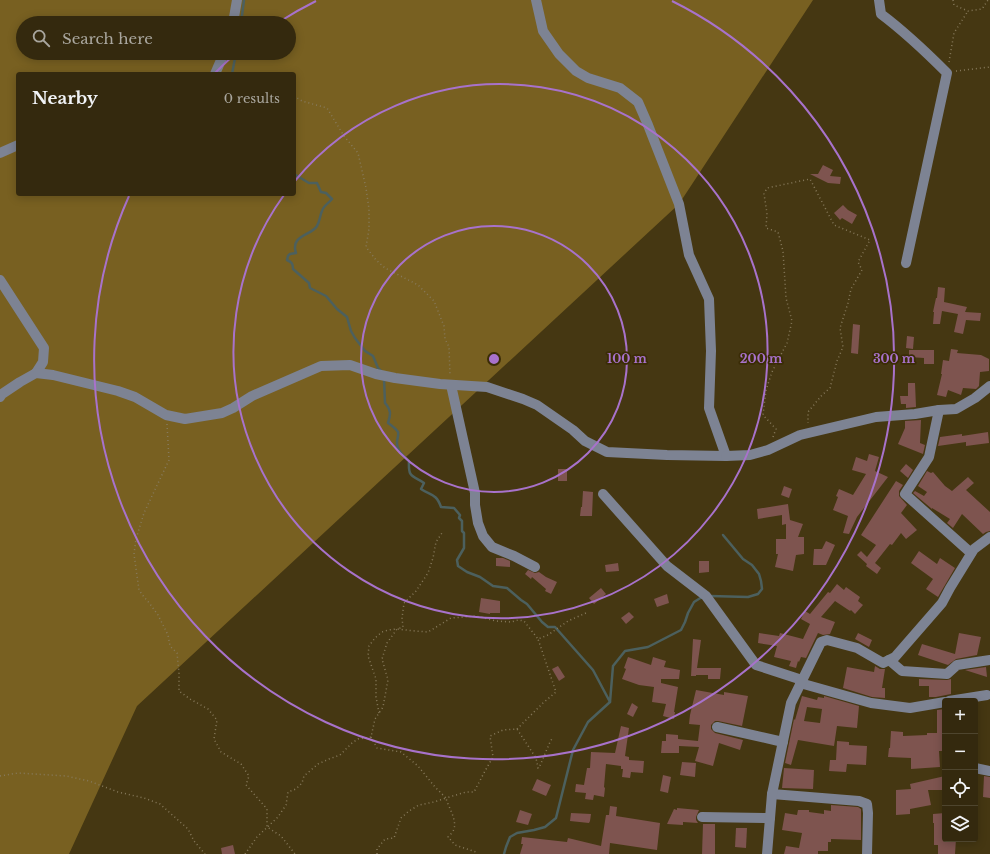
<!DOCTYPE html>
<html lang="en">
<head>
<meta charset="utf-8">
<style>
	:root { --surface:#34290e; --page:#3c3117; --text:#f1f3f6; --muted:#a9a69e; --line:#4e452e }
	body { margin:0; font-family:"Libre Baskerville",serif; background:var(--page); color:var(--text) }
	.controls { position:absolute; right:12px; bottom:12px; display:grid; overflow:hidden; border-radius:4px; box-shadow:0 2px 10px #0003 }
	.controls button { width:36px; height:36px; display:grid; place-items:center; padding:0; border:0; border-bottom:1px solid var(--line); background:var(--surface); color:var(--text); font:20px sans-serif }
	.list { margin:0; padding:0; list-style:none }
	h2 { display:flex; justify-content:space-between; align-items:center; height:52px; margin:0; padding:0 16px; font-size:17px }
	h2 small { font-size:13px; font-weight:400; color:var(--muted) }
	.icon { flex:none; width:22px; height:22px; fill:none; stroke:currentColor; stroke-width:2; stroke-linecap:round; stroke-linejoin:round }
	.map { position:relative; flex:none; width:990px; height:854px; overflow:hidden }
	.search { position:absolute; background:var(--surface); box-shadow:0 2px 10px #0003; left:16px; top:16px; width:280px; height:44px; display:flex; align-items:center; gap:10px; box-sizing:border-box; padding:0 14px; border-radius:22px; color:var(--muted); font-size:15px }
	.panel { position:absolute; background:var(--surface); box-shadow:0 2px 10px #0003; left:16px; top:72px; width:280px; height:124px; border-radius:4px }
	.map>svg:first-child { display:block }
</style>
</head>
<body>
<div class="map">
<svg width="990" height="854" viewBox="0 0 990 854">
	<rect width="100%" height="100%" fill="#453712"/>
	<path fill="#786021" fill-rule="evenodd" d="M0,0H813L679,204L137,706L69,854H0ZM23,23H289V53H23ZM18,74H294V194H18Z"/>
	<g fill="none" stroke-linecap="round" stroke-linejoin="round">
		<g stroke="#4c605e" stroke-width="2.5">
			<path d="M241,23L244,0"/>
			<path d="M232,74L236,53"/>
			<path d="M294,174L309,183H317L321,192L326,193L332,199C329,203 323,206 322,211C320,215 320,221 317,226C311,236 290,235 296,253L290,254L288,256L287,260C292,262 293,264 293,269L309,283L310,288L326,296L337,309L347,317L351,331L355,338L365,351L373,356L378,368L381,371"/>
			<path d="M384,379L385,403C391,410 391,414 388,423C391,425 396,429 398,432C399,435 397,439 397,442C396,450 404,457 409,461C408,479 413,475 424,483L421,489C431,496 436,493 441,507L454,508L460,515L459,518L462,521V531L464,533V548L457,560L458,566L467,572L480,577L493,586L507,588L521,600L527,604L542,622L548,627H555L593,670L610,702"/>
			<path d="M710,596L748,597L758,594L762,589L761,581L759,574L752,565L743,559L723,535"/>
			<path d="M504,854L506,847L510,837L517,833L534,830L545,827L556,818L573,750L588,722L610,702L613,666L625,651L648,647L681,630L685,622L688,613L694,602L702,597"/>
		</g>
	</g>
	<g fill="#7e544f" fill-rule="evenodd">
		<path d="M823,165L833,170L830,176L841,177L840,184L828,183L810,174H818Z"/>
		<path d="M843,205L848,210L857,215L852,224L842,218L840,220L834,213Z"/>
		<path d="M938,287L945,288L944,302L967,307L965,312L981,313L980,321L966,320L963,334L954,332L958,314L942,311L940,324H933L934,312H933L936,298H937Z"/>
		<path d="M853,324L860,325L858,354L851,353Z"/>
		<path d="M907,336L914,337L913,349L906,348Z"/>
		<path d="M951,349L958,350L957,353L981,355L989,359V371L980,372L979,386L976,389L963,388L961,395L948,390L946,397L937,395L942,374H941L943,360L949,361Z"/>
		<path d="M909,350H934V364H924V358L909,357Z"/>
		<path d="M908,383H915L916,407L906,408V404H901L900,396H908Z"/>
		<path d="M921,420L920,443L925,445L923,454L898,444L905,428V421Z"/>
		<path d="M988,432L989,443L966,446V442L938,446L940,437L962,434V436Z"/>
		<path d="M869,454L879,457L875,471L888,477L857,517L849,534L843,533L848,516L833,510L838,497L836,496L839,489L853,495L866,474L852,470L856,457L867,461Z"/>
		<path d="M906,464L913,470L908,478L900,471Z"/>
		<rect x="558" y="469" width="9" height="12"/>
		<path d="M927,471L931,473L933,472L945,486L952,491L968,477L974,483L966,490L990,512V531L986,532L983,534L962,514L953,528L947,523L950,519L932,508V509L913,493L915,491L924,496L927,492L918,486Z"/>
		<path d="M896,481L903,485L899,491V496L907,505L901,513L917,530L906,539L901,533L892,545L890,544L875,563L881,568L877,574L866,566L867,564L857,555L861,551L867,557L876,545L861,535Z"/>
		<path d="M784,486L792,489L789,498L781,495Z"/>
		<path d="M583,491L593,492L592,516H580L581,507H582Z"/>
		<path d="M788,504L790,520L803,524L798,537H804V554L796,555L793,571L775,567L778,554H776V539H786V524L782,525V515L758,519L757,509Z"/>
		<path d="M826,541L835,545L826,565H813L814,549H822Z"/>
		<path d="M919,551L937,564L940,558L955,568L938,597L926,589L933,579L911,563Z"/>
		<path d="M496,558H503L510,561V567L496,566Z"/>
		<path d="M699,561H709V572L699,573Z"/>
		<path d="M618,563L619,571L606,572L605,565Z"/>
		<path d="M528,570L535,573L539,572L546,577L557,582L551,594L545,591L546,589L532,577L531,579L525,574Z"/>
		<path d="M837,584L844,590L846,587L860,597L858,601L863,605L855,614L851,610L850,611L835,601L821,617L835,622L830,634L823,635L818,633L806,658L801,657L799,662L798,661L796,668L789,666L791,661L774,657L777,646L758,643L759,633L779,636L780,633L803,639L810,624L801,619L805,611L810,614L828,592L830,593Z"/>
		<path d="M601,588L606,594L594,604L589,598Z"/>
		<path d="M667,594L669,603L657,607L654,599Z"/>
		<path d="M481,598L500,601V613H490V614L479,612Z"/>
		<path d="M629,612L634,617L626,624L621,618Z"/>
		<path d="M858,633L872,640L869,647L855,639Z"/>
		<path d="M959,633L981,637L977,655L956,659L948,665L918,655L922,644L955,654Z"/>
		<path d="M693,639L701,640L697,668H721L720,679H708V675H696V676H691Z"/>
		<path d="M628,657L651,665L653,657L666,661L664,667L680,670L679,679H661V683L678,687L674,712H675L674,719L663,716L666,704L652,702L654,687L639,685L622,679L626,669L624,668Z"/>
		<path d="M558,666L565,677L559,681L552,669Z"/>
		<path d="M875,666L880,669H885L882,688H885V698L872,697L843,688L847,667L874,672Z"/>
		<path d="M986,667L987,677L965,670Z"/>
		<path d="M919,679L947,680L951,679V694L936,697H929V686H919Z"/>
		<path d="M696,690L724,695V692L748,696L742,726L718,721H715L711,725V729L715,733L743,740L740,750L719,743L713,766L695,761L699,747L679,746V753H661L662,741H666V734L678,735V739L698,741L700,725L689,724L690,715Z"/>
		<path d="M802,696L817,700L818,697L824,698V696L859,706L857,728L837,726L834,746L798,740L791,765L785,763L794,719L795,720ZM807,707L822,709L820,723L804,721Z"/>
		<path d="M632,703L638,707L633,717L627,714Z"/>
		<path d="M945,709V751H939L940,767L911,769V758L888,757L889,748H890L891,731L903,732V736L927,735V733H937V710Z"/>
		<path d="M621,726L629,728L625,756L629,757V760L644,761L643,773L631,772L630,778L622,777L623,769H621V766L606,764L604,787L605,788L604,797L594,795L593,800L585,799L586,793L575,792L576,784L584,785L587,768H590L591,752L615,753Z"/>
		<path d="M837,741L849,742V745L867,746L866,765L847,764L846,772L829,771L830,760H836Z"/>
		<path d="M682,762L696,763L695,777L680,775Z"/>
		<path d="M784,768L814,770L813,789L782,788Z"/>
		<path d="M663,775L671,777L668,793L660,791Z"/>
		<path d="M945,776V790H928L931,805L910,809V814L896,815V790L911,789L910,784Z"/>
		<path d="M984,776L990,777V798L983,797Z"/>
		<path d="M537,779L551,785L546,796L532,790Z"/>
		<path d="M831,805L858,807L861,809V840L831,839V842H828V851H818V854H784L786,846L799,848L802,833L782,830L785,813L797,815L798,810H809V812L824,814V810L831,811Z"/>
		<path d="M610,806L617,807L616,816L660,823L657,850L610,843L609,854H520L523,844H521L522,837L567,842L568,838L601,846L606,815H609Z"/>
		<path d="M677,808L699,810L696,817V820L698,823L683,822V825L667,824L674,809L677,810Z"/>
		<path d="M520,810L532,814L528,825L516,822Z"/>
		<path d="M571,813L591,814L590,821L589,823L570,821Z"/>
		<path d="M945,813V839H956L955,854H938V845H934V823H933V814Z"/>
		<path d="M703,824H715V854H702Z"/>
		<path d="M736,828H747L746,848L735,847Z"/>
		<path d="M233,845L235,854H222L221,848Z"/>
	</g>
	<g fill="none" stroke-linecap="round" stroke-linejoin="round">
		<g stroke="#877a5c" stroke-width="1.5" stroke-dasharray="1 3" stroke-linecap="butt">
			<path d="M953,0L954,5L968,11L982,9L988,0"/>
			<path d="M949,62L954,33L968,11"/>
			<path d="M956,71L990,67"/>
			<path d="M294,96L302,101L327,108L344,136L358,153L366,188L369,209V229L366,247L376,260L385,268L418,285L434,301L444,326L445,339L449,347L450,375"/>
			<path d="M167,424L169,460L144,513L136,539L134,554L139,590L144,597L150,604L158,615L168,635L170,646L177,653L179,673V691L190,699L208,709L217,720L214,739L221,752L241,764L249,776L246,785L267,809V827L281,836L295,854"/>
			<path d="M773,437L776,429L763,415L766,390L772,372L787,343L792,321L786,298L783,251L778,232L766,228L767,213L764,194L767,188L810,179L834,225L870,240L858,262L862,270L851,289L848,303L840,328L843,347L837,361L830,388L822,395L808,412V423"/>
			<path d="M379,713L376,697V679L368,656L369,646L375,638L382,632L388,630L397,629L415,631L428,632L451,618L476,616L496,621L511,622L518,620L524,621L538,639L548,635L568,621L586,613"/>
			<path d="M517,729L543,703L556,692L538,639"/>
			<path d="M371,737L377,748L401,752L418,766L435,787L446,798L466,792H474L485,771L493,757L490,736L503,730L517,729L536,758L538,768H539L550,742L553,737"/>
			<path d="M0,776L18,773L66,776L89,781L118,792L144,798L160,804L188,829L194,841L205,854"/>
			<path d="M245,854L257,837L278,817L286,805L288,792L296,789L302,783L304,776L318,764L329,759L340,755L352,743L358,739L371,737L375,719L383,707L388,680L382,659L387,643L397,629L403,627L402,618L404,603L416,591L428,573L433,558L436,542L442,533"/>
			<path d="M377,854V849L385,839L394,838L401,818L409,811L419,805L434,802L446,798C448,807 457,819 454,829C453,832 450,835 448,837L455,845L476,852"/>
		</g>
		<g stroke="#7d8393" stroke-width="10">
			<path d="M879,0L881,14C905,32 926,52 947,73L906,263"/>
			<path d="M233,23L237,0"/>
			<path d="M215,74L224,53"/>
			<path d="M0,153L18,145"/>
			<path d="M0,280L44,348L43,362L36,373"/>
			<path d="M451,385L475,493V505L478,523L483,536L492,547L514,556L535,567"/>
			<path d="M0,397L2,394L20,382L36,373L53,375L118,391L135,397L166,415L185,419L222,413L233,408L252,396L321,366L350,365L376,374L395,378L440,384L487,387L523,399L537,405L573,430L585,441L607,452L667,455L726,456L709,408L711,351L709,299L689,255L679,204L648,125L638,102L620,88L588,78L576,71L559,54L543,31L536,0"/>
			<path d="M939,410L929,457L905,494L971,553"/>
			<path d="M726,456L750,455L768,450L800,435L876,417L915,414L939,410L956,409L975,398L990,386"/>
			<path d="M603,494L667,566L706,596L756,665L802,680"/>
			<path d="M889,660L902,671L947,674L957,665L990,660"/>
			<path d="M800,683L871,703L910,708L945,702"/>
			<path d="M949,701L987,695"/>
			<path d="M717,727L783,742"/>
			<path d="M975,768L990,771"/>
			<path d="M772,794L859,801L867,804L868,813L867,854"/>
			<path d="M702,817L770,818"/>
			<path d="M767,854L772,794L791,703L821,642L827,640L857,648L883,663L895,657L942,603L950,588L974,549L990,537"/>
		</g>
	</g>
	<g fill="none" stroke="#a872cb" stroke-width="2">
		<circle cx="494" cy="359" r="133"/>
		<path d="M294 182A267 267 0 1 1 284 195"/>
		<path d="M214 74A400 400 0 0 1 234 55M279 22A400 400 0 0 1 316 1M672 1A400 400 0 1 1 129 196"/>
	</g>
	<circle cx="494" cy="359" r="6" fill="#a872cb" stroke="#3a2c06" stroke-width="2"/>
	<g font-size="12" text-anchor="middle" font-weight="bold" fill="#a872cb" stroke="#3a2c06" stroke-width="3.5" stroke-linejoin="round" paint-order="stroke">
		<text x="627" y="363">100 m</text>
		<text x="761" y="363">200 m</text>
		<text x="894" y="363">300 m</text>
	</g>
</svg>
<div class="controls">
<button>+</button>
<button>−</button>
<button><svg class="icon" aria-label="locate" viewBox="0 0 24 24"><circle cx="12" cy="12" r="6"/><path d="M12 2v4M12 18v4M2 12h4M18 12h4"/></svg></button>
<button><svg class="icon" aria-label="layers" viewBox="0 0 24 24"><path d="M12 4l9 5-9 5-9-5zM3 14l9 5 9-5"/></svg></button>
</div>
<div class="search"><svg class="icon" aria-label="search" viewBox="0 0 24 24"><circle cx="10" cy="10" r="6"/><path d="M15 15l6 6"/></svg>Search here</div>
<section class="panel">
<h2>Nearby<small>0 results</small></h2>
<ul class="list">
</ul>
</section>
</div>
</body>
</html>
